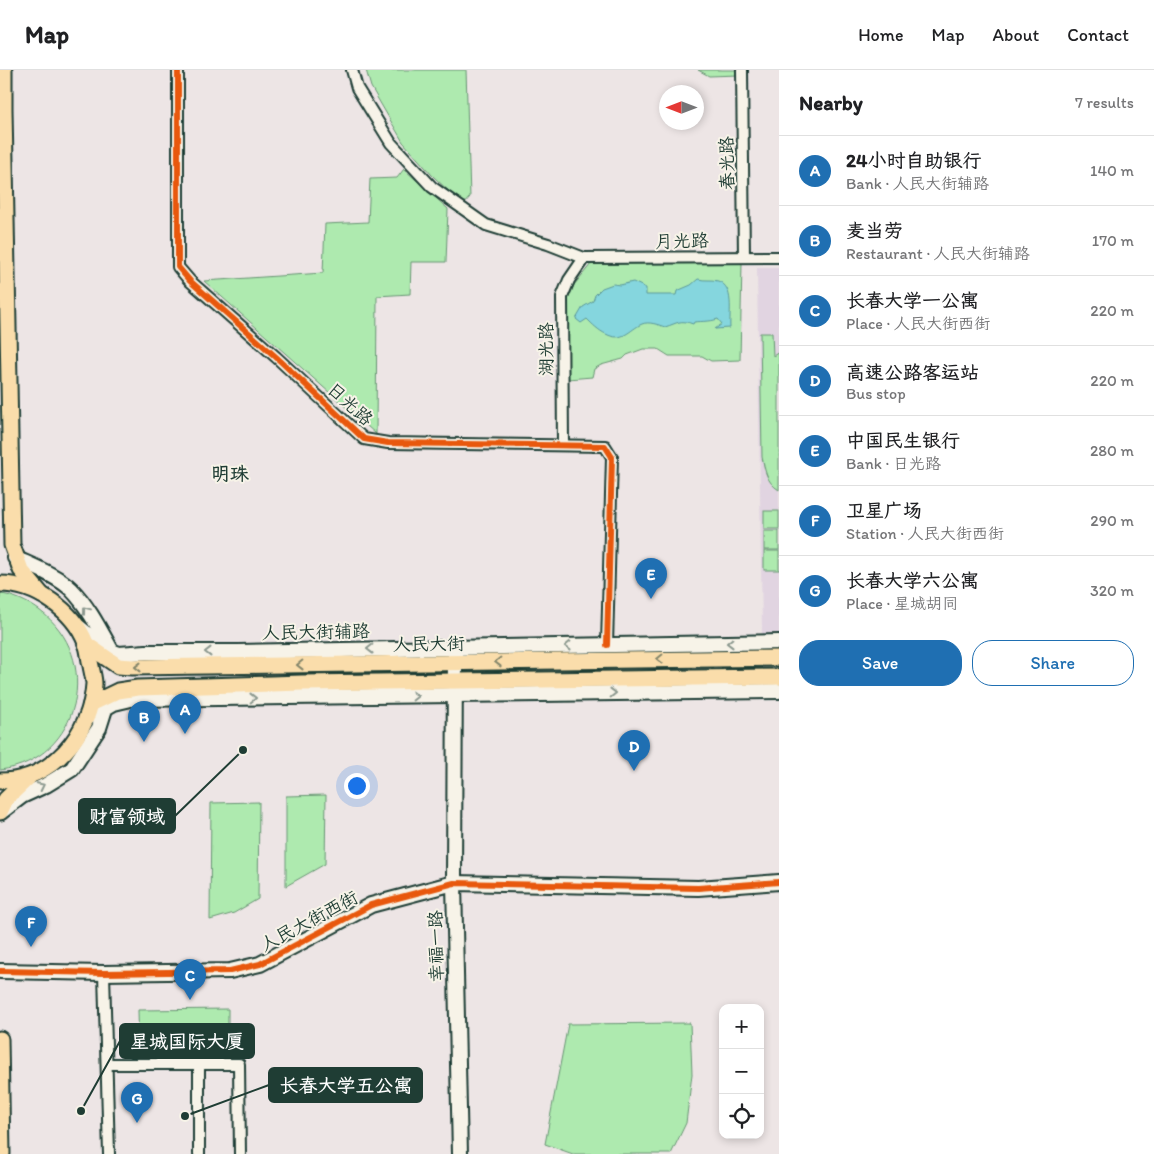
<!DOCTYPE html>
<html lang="en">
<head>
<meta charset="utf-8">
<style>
	:root { --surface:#fff; --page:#f2f2f2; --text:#202124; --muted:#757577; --line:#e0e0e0; --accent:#1f6fb2 }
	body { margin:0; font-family:Itim,"LXGW WenKai TC",sans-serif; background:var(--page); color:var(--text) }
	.controls { position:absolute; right:15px; bottom:15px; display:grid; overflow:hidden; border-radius:10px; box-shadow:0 2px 8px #0003 }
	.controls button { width:45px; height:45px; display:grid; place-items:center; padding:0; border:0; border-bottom:1px solid var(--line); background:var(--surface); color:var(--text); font:25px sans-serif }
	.compass { position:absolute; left:659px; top:15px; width:45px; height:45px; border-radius:50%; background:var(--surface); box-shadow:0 2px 8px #0003; rotate:270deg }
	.you { position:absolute; left:356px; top:715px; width:18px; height:18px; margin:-12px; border:4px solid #fff; border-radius:50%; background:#1a73e8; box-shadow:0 0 0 8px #1a73e833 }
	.badge { display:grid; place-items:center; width:32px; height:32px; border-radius:50%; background:var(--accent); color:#fff; font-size:16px; font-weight:700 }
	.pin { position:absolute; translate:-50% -41px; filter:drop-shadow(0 1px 2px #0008) }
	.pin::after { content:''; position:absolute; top:26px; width:18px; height:15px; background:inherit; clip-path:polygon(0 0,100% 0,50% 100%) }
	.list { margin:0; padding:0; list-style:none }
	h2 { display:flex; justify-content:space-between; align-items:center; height:65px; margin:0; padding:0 20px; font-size:21px }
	h2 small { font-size:16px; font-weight:400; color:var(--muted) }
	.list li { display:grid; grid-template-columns:32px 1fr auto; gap:15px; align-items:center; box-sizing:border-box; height:70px; padding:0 20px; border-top:1px solid var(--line) }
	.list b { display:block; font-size:19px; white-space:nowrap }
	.list p { margin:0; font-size:16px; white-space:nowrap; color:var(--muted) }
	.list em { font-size:16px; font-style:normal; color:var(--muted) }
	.actions { display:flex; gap:10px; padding:15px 20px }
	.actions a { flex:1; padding:11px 0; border:1px solid var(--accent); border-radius:20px; text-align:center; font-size:18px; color:var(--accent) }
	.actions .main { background:var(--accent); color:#fff }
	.icon { flex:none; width:28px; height:28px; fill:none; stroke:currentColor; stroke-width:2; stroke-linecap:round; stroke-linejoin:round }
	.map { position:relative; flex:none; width:779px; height:1084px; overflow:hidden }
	header { display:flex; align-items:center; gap:30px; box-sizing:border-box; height:70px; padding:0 25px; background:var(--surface); border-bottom:1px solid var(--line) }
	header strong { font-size:24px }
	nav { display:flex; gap:28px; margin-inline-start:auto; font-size:18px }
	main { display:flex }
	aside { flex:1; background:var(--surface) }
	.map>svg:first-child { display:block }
</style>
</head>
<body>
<header>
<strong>Map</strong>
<nav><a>Home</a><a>Map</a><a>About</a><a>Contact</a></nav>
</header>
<main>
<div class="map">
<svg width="779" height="1084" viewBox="0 0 779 1084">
	<rect width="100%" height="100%" fill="#ede5e5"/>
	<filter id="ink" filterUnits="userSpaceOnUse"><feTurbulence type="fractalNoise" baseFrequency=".02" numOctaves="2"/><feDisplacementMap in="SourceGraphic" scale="10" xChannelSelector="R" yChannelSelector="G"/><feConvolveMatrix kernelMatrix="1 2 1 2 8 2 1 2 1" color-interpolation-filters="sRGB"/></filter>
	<g filter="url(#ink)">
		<path fill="#e1d4e1" d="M757,198H779V563L762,564Z"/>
		<g fill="#aeeaaf" stroke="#669472">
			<path d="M366,0H466L470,127L463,135L432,105L403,72L371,17Z"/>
			<path d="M698,0H738L739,5L709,6Z"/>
			<path d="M404,99L448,139L446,192H411L410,224L377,226L376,364L204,211L323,203L325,154L368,152L370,109L397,108Z"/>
			<path d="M742,193L740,290L711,291L702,286H669L658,279H643L627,285L623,289L601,295L594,299L592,307L568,309V230L574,215L591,194Z"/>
			<path d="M760,263H772L773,286L779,282V420C766,412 765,400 762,387Z"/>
			<rect x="764" y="441" width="15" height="18"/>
			<rect x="764" y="461" width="15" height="19"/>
			<rect x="764" y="481" width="15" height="19"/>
			<path d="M0,524C13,525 28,532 39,540C104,587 81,690 0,700Z"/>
			<path d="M326,725L325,794L286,816V726Z"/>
			<path d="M259,732L258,829L234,843L210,850L211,733Z"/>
			<path d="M228,939V983H139L138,940Z"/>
			<path d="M690,953L692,1004L686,1053L671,1084H573L545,1074L568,954Z"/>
		</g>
		<path fill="#85d6de" stroke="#5c999a" d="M698,209C705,211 711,209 718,211C735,217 729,243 730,258L715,259L722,254L718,249C709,252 703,251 694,252L693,254C680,249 678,253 665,257C659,255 649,251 642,254C630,259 623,273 606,264C599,261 592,254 587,249L581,253L576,249L583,237L593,231L595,225L602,218L613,214L620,215L633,212L646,218V225H676L677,221L691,215Z"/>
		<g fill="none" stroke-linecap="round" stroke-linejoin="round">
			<defs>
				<g id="street">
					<path d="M178,0V197L190,211L276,287L364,369L388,373L605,376L612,387L607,575"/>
					<path d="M352,0L357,18L391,73L432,117L486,155L548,174L584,188L779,187"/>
					<path d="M742,0L744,187"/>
					<path d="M563,375L562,227L569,210L584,188"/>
					<path d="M104,903L109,1084"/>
					<path d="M107,994H199V1084"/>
					<path d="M199,994H239L240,1084"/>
				</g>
				<g id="secondary">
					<path d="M15,488C32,496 58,506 71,519C87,535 99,558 110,578"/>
					<path d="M79,557L104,578L119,584L146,582H238L779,572"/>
					<path d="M455,582L454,813L460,1084"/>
					<path d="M86,649L114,633L131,629L779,621"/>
					<path d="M1,742L22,726L46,715L72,699L99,658L105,639"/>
					<path d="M0,901L104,903L230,901L260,894L371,835L454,813L698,818L779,812"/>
				</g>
				<g id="primary">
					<path d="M4,0V39L12,475L21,500L42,525"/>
					<path d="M0,514C36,514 73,540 86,573C89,580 89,589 91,596C92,602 94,608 94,614C91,664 52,711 0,711"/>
					<path d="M86,574L118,596L132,597L779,588"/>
					<path d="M91,634L118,621L138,618L302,613L779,607"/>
					<path d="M0,742L6,729L29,707"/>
					<path d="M0,969L2,1084"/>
				</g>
			</defs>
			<use href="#street" stroke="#1f3d34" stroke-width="14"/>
			<use href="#secondary" stroke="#1f3d34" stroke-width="18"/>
			<use href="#primary" stroke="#1f3d34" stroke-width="19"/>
			<use href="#street" stroke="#f7f3e8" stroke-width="10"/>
			<use href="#secondary" stroke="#f7f3e8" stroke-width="14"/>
			<use href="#primary" stroke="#faddab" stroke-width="15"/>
			<defs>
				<g id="cycleway">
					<path d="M178,0V197L190,211L276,287L364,369L388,373L605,376L612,387L607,575"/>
					<path d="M0,901L104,903L230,901L260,894L371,835L454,813L698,818L779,812"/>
				</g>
			</defs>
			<use href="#cycleway" stroke="#f7f3e8" stroke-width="9"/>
			<use href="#cycleway" stroke="#e8590c" stroke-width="6"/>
		</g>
		<defs><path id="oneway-chevron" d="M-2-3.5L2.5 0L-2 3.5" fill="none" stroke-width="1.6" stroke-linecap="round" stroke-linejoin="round" transform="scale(1.25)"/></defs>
		<g stroke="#8b988e">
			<use href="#oneway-chevron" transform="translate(86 540) rotate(-127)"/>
			<use href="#oneway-chevron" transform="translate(730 573) rotate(179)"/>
			<use href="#oneway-chevron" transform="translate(568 576) rotate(179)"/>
			<use href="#oneway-chevron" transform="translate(370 579) rotate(179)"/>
			<use href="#oneway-chevron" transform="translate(208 582) rotate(180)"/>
			<use href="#oneway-chevron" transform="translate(613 623) rotate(-1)"/>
			<use href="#oneway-chevron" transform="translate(415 626) rotate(-1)"/>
			<use href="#oneway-chevron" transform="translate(253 628) rotate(-1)"/>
			<use href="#oneway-chevron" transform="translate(41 716) rotate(-26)"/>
		</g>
		<g stroke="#82856a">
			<use href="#oneway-chevron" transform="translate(660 589) rotate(179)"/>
			<use href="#oneway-chevron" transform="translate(498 592) rotate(179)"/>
			<use href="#oneway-chevron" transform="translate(300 595) rotate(179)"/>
			<use href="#oneway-chevron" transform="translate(138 597) rotate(-180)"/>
		</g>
	</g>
	<g text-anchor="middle" stroke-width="4" stroke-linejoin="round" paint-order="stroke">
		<g font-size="18" fill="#1f3d34" stroke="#f7f3e8">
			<text transform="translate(727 93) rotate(-91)" y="6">春光路</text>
			<text transform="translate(682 171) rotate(-1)" y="6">月光路</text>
			<text transform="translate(546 279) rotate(-90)" y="6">湖光路</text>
			<text transform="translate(350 334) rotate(42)" y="6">日光路</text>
			<text transform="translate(316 562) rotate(-1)" y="6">人民大街辅路</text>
			<text transform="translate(429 574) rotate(-1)" y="6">人民大街</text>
			<text transform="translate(309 851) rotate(-28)" y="6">人民大街西街</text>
			<text transform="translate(436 876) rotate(-91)" y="6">幸福一路</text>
		</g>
		<g font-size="19" font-weight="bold" fill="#1f3d34" stroke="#f7f3e8">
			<text x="230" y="410">明珠</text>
		</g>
	</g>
	<path fill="none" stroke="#1f3d34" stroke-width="2" d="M243 680L175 746M81 1041L120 971M185 1046L269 1015"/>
	<g fill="#1f3d34" stroke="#f7f3e8" stroke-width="2">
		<circle cx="243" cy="680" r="5"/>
		<circle cx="81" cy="1041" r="5"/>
		<circle cx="185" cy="1046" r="5"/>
	</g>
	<g fill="#1f3d34" stroke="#1f3d34" stroke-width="2">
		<rect x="79" y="729" width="96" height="34" rx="5"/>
		<rect x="120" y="954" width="134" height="34" rx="5"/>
		<rect x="269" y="998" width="153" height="34" rx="5"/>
	</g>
	<g font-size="19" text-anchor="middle" font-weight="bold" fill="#fff">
		<text x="127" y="753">财富领域</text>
		<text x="187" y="978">星城国际大厦</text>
		<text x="346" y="1022">长春大学五公寓</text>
	</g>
</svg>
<div class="controls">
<button>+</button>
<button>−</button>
<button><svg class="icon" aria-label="locate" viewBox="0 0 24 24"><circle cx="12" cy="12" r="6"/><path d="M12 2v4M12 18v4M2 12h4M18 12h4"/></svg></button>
</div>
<svg class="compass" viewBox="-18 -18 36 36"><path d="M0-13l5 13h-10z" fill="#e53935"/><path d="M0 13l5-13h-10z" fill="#757577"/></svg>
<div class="you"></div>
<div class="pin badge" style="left:185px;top:664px">A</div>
<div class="pin badge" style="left:144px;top:672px">B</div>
<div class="pin badge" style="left:190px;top:930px">C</div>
<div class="pin badge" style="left:634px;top:701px">D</div>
<div class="pin badge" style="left:651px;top:529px">E</div>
<div class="pin badge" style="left:31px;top:877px">F</div>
<div class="pin badge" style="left:137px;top:1053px">G</div>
</div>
<aside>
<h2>Nearby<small>7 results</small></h2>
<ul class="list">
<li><span class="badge">A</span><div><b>24小时自助银行</b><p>Bank · 人民大街辅路</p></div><em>140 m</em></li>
<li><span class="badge">B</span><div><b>麦当劳</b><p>Restaurant · 人民大街辅路</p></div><em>170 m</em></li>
<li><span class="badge">C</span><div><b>长春大学一公寓</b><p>Place · 人民大街西街</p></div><em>220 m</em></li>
<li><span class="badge">D</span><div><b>高速公路客运站</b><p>Bus stop</p></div><em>220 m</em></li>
<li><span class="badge">E</span><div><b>中国民生银行</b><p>Bank · 日光路</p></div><em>280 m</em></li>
<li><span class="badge">F</span><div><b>卫星广场</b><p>Station · 人民大街西街</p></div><em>290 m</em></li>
<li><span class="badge">G</span><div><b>长春大学六公寓</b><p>Place · 星城胡同</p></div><em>320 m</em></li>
</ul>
<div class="actions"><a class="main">Save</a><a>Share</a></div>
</aside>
</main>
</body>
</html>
